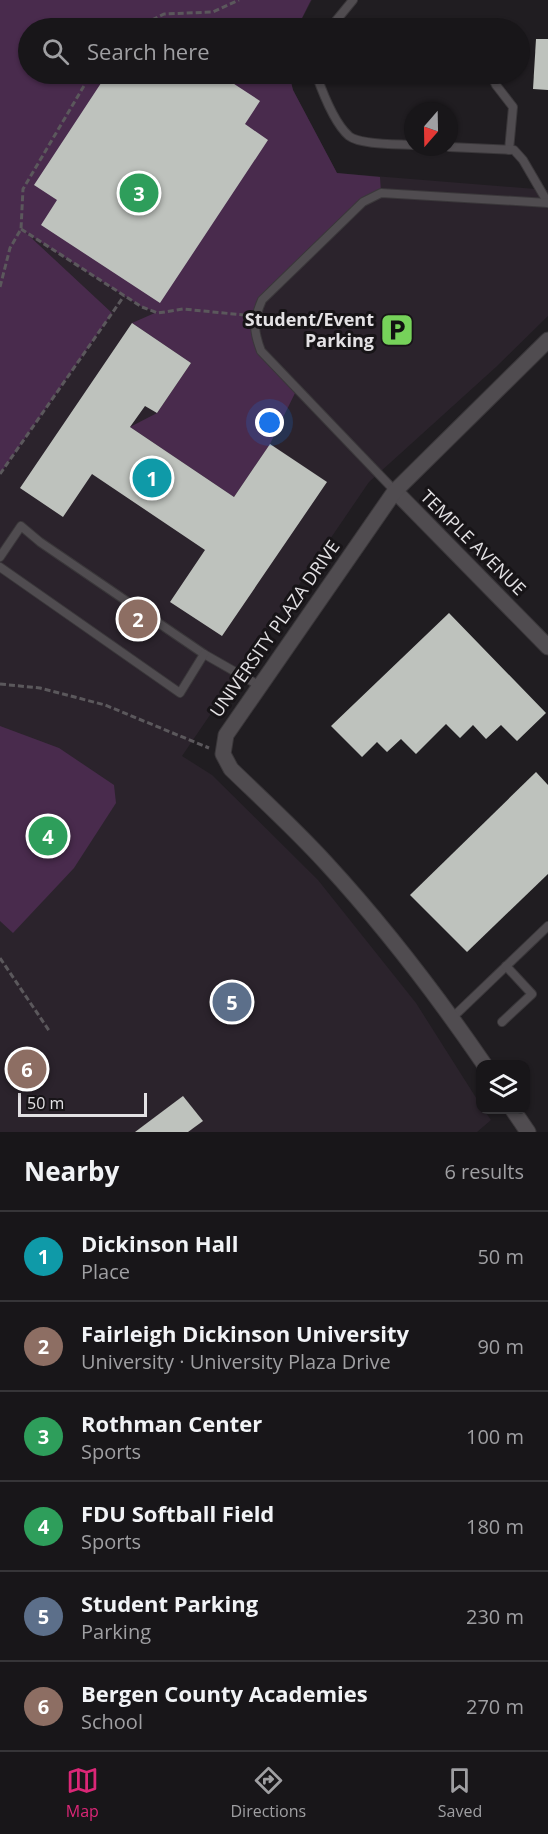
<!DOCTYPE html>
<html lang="en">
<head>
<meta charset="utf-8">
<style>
	:root { --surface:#181619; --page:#252326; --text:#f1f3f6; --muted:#9f9fa2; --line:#363538; --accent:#db2777 }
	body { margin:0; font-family:"Open Sans",sans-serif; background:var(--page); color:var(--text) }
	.controls { position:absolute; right:18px; bottom:18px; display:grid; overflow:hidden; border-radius:12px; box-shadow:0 2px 4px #0004 }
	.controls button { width:54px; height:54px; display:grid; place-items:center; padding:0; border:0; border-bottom:2px solid var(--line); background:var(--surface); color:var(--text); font:30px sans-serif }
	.compass { position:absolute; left:404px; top:102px; width:54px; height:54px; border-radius:50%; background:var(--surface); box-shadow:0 2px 4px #0004; rotate:200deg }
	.scale { position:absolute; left:18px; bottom:15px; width:129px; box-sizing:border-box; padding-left:6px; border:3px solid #e3e1e4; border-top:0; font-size:16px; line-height:21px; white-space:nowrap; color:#e3e1e4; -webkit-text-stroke:4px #171417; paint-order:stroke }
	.you { position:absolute; left:270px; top:423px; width:21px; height:21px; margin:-15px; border:4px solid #fff; border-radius:50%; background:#1a73e8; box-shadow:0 0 0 9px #1a73e833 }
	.badge { display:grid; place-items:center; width:39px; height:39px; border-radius:50%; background:var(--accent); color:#fff; font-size:20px; font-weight:700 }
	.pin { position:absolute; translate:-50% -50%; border:3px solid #fff; box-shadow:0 2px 6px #0006 }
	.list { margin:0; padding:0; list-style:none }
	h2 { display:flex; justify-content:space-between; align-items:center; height:78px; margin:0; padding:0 24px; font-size:26px }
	h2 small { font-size:20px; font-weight:400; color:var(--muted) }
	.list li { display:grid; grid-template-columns:39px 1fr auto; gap:18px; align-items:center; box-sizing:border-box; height:90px; padding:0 24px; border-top:2px solid var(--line) }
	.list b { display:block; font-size:22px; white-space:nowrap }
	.list p { margin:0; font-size:20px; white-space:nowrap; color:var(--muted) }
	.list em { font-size:20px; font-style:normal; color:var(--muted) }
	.icon { flex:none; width:33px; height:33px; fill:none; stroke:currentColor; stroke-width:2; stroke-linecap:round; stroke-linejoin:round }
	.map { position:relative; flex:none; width:548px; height:1132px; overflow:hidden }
	.search { position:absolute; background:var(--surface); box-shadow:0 2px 4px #0004; left:18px; right:18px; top:18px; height:66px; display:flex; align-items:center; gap:15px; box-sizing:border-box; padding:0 21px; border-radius:33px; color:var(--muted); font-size:22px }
	.sheet { height:618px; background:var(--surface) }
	nav { display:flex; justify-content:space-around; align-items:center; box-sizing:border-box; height:84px; border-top:2px solid var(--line); background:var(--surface); font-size:16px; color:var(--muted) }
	nav a { display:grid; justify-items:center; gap:3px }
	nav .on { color:var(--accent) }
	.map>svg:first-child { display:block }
</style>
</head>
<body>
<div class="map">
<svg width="548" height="1132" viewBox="0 0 548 1132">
	<rect width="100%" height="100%" fill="#201d21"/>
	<path fill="#2b232c" d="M0,0H312L297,28H28V74H289L293,90L337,173L548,190V316L496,367L369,482L182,756L212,775L318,880L416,1003L480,1104V1110H484L491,1120L477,1132H0Z"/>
	<g fill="#492b4d">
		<path d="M0,0H311L297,28H28V74H289L293,90L337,173L380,177L381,193L363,202L262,300L255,317L261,351L297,389L270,444L234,497L130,427L157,413L191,363L132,323L157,312L142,307L25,232L112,313L0,474Z"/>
		<path d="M0,726L59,748L114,785L116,803L74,868L13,933L0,921Z"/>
	</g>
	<g fill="#bec2bd">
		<path d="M179,19L194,28H173Z"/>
		<path d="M536,39H548V90L533,89Z"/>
		<path d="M107,74H228L225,78L260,101L245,124L268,140L160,303L41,225L57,200L34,185Z"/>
		<path d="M132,323L191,363L157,413L145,406L130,427L234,497L270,444L327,482L222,636L170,602L205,550L92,474L63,517L20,488Z"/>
		<path d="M449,613L546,713L517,741L501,725L486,739L473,725L460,738L446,724L416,754L401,739L387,752L377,742L362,757L331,726Z"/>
		<path d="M536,772L548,785V874L467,952L410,895Z"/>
		<path d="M183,1096L203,1121L188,1132H135Z"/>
	</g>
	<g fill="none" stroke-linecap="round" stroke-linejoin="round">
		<defs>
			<g id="lane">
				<path d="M330,28L353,0"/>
				<path d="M316,74C322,91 335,124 349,136C360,145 398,144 413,145"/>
				<path d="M491,74L496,85L513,107L509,150"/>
				<path d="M449,147L514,150L523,160L548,203"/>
				<path d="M395,491L261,351C253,330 253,321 262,300L363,202L381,193L548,203"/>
				<path d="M0,557L21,526L40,542L204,654L260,686"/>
				<path d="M0,567L180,693L204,654"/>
				<path d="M452,1018L548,926"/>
				<path d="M502,1022L532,994L506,966"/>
			</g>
			<g id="street">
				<path d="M395,491L548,647"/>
				<path d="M484,1064C436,994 384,926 326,863C296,830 263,800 231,769L223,754L226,735L395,491L548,340"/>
				<path d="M513,1110L528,1132"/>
			</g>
		</defs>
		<use href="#lane" stroke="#3a373a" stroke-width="10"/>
		<use href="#street" stroke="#3a373a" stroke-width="17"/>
		<g stroke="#5b585c" stroke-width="3" stroke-dasharray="6 3" stroke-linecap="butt">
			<path d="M136,28L164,14L213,12L239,0"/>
			<path d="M21,229L142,307L158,313L183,309L244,315"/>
			<path d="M0,287L10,248L21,229L23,189L91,74"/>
			<path d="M0,474L124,296"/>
			<path d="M0,684L40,688L105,705L209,748"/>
			<path d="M0,958L50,1032"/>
		</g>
		<use href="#lane" stroke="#504c50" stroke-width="8"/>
		<use href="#street" stroke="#504c50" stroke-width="15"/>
	</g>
	<defs>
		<symbol id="parking-square" viewBox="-11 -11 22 22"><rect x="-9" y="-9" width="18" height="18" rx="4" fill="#76d25a" stroke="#171417"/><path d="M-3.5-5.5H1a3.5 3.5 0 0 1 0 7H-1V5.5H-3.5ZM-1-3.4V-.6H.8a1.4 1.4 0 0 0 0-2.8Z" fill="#111"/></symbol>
	</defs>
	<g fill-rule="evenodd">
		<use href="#parking-square" x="378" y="311" width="38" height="38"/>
	</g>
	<g text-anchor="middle" stroke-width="6" stroke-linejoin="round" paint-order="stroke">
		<g font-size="18" font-weight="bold" fill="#e3e1e4" stroke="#171417" text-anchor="end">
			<text x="374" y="326">Student/Event<tspan x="374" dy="21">Parking</tspan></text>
		</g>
		<g font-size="18" fill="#e3e1e4" stroke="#171417">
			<text transform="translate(473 543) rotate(45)" y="6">TEMPLE AVENUE</text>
			<text transform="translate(275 629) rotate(-55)" y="6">UNIVERSITY PLAZA DRIVE</text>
		</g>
	</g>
</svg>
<div class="controls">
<button><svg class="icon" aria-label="layers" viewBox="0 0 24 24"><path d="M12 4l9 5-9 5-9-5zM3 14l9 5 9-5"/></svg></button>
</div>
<svg class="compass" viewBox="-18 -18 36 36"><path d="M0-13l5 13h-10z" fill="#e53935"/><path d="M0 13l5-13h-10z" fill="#9f9fa2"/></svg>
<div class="scale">50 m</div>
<div class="you"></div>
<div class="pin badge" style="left:152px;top:478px;background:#0f9aa8">1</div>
<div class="pin badge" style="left:138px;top:619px;background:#8d6e63">2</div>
<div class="pin badge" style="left:139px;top:193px;background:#2e9e5b">3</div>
<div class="pin badge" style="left:48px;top:836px;background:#2e9e5b">4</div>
<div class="pin badge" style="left:232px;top:1002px;background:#5c6f8a">5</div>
<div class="pin badge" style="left:27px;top:1069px;background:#8d6e63">6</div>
<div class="search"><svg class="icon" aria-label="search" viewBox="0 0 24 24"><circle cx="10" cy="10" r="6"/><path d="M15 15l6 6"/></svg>Search here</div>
</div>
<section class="sheet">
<h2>Nearby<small>6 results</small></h2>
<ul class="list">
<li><span class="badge" style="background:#0f9aa8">1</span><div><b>Dickinson Hall</b><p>Place</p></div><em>50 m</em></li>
<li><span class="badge" style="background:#8d6e63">2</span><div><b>Fairleigh Dickinson University</b><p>University · University Plaza Drive</p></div><em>90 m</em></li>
<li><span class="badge" style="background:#2e9e5b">3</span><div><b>Rothman Center</b><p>Sports</p></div><em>100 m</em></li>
<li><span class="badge" style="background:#2e9e5b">4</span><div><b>FDU Softball Field</b><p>Sports</p></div><em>180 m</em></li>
<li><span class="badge" style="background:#5c6f8a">5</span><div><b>Student Parking</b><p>Parking</p></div><em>230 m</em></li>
<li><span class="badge" style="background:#8d6e63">6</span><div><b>Bergen County Academies</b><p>School</p></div><em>270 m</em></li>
</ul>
</section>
<nav>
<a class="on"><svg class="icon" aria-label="map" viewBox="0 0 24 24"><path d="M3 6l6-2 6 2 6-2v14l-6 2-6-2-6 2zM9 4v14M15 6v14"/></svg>Map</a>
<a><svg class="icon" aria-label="directions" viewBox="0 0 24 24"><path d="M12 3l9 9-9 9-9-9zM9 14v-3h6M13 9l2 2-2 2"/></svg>Directions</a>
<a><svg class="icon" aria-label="saved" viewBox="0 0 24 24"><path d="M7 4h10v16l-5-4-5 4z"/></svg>Saved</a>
</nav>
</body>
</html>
